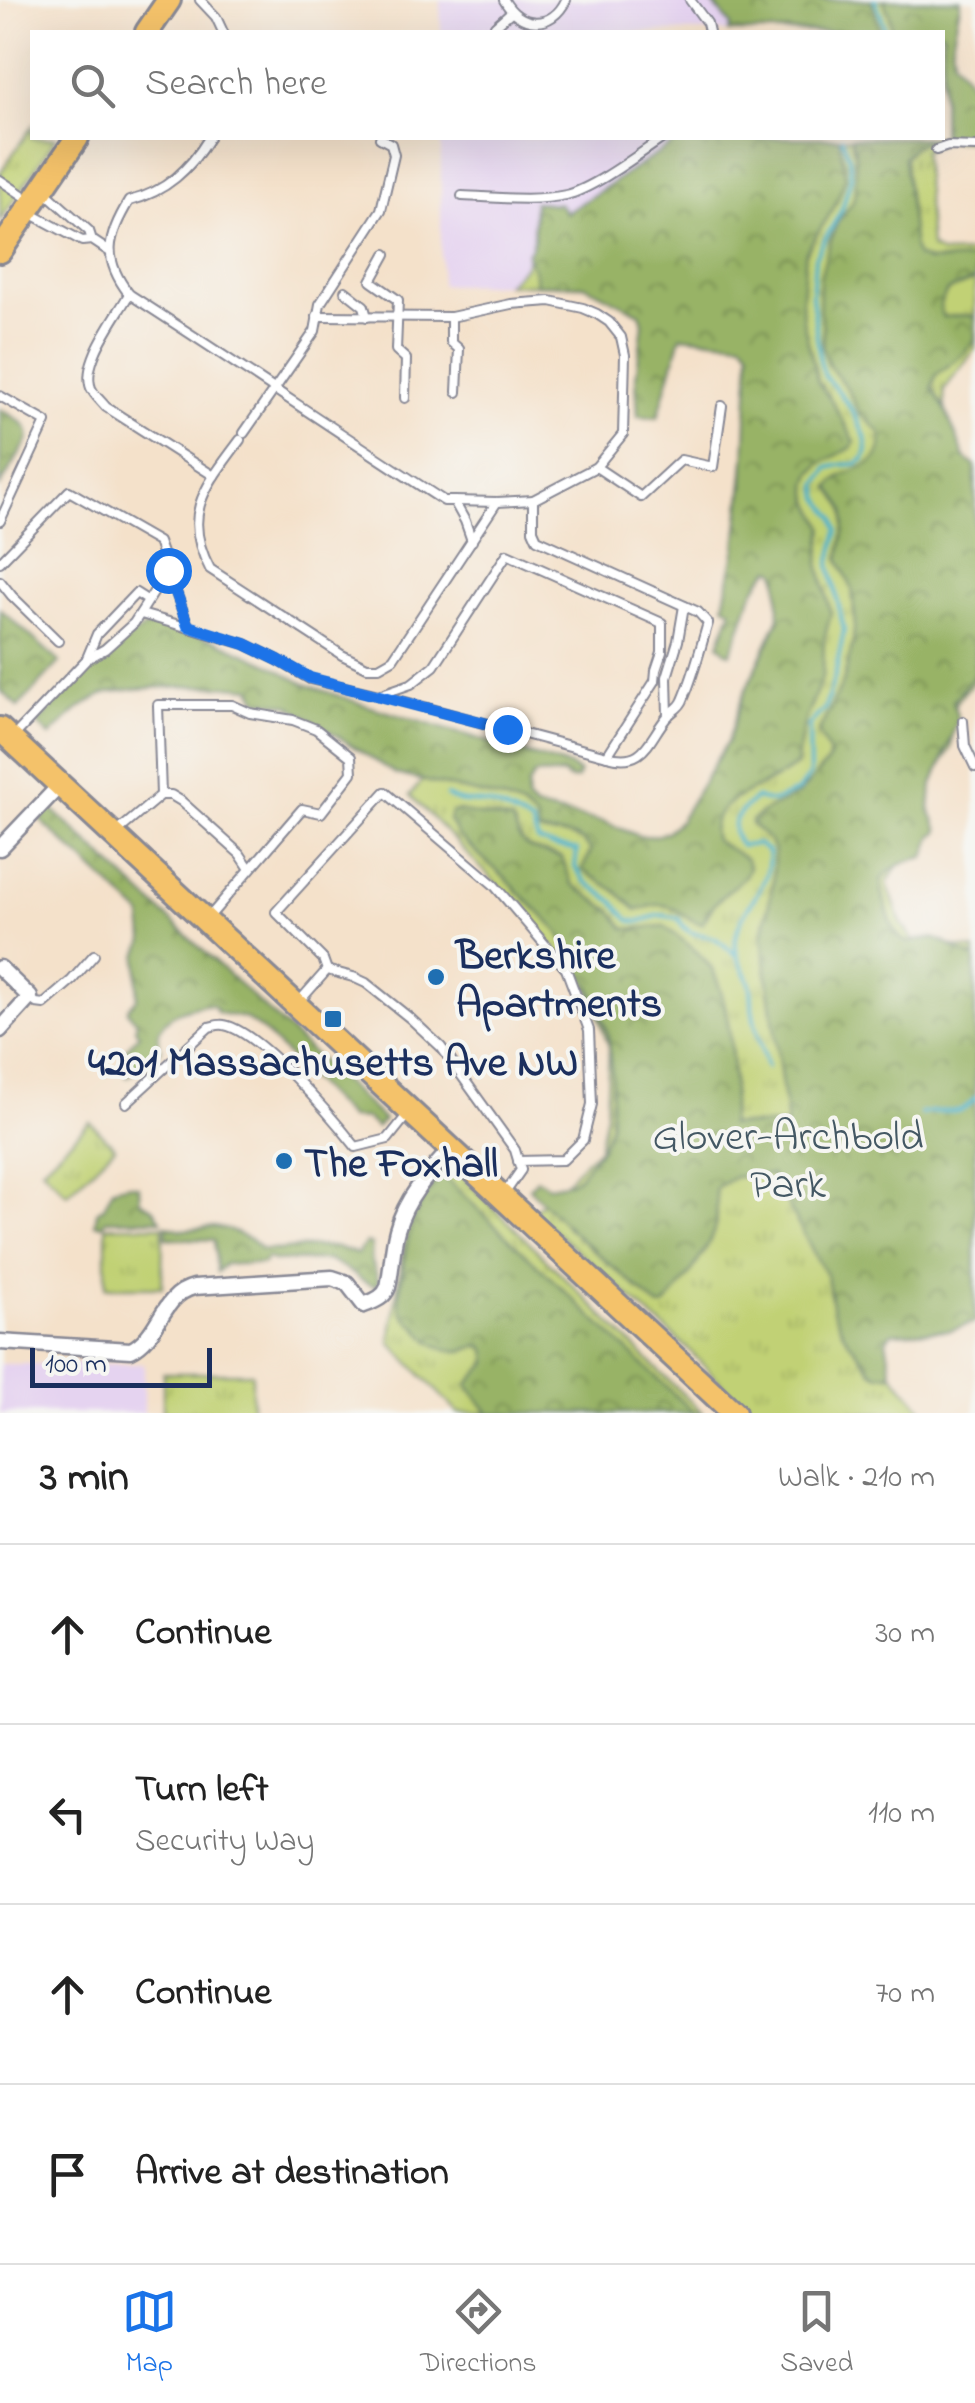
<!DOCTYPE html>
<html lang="en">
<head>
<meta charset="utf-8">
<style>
	:root { --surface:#fff; --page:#f2f2f2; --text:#222; --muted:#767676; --line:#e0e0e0; --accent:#1a73e8 }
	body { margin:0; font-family:"Indie Flower",sans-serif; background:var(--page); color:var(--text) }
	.scale { position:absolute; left:30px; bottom:25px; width:182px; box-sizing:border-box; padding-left:10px; border:5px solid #1b2f5e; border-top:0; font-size:28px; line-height:35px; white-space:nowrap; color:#1b2f5e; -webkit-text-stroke:8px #f6f6f2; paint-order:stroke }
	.stop { position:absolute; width:30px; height:30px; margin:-22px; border:8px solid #1a73e8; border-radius:50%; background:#fff }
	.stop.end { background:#1a73e8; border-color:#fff; box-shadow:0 2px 10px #0008 }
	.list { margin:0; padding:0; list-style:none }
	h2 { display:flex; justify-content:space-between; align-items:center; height:130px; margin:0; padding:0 40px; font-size:42px }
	h2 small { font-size:32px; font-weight:400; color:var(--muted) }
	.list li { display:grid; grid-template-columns:65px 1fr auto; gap:30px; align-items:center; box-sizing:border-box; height:180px; padding:0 40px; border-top:2px solid var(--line) }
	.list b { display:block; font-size:38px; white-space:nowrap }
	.list p { margin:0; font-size:32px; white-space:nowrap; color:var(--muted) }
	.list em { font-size:32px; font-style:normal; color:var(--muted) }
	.icon { flex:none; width:55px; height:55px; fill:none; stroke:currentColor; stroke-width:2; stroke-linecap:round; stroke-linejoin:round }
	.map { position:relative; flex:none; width:975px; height:1413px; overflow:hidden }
	.search { position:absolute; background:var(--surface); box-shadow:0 10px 40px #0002; left:30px; right:30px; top:30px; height:110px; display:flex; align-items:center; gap:25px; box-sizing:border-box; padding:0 35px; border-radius:0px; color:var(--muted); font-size:38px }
	.sheet { height:850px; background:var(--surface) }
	nav { display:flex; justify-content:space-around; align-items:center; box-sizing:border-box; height:140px; border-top:2px solid var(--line); background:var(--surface); font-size:28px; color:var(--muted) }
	nav a { display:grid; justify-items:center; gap:5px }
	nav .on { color:var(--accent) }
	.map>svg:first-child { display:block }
</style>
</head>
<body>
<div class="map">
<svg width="975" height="1413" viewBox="0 0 975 1413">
	<defs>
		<pattern id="grass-tufts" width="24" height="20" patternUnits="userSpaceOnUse" patternTransform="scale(2.5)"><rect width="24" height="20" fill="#c1d174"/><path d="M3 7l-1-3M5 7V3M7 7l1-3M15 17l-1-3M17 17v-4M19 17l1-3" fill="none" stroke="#a5b467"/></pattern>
		<pattern id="forest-crowns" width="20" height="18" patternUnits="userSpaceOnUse" patternTransform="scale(2.5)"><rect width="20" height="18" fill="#98b366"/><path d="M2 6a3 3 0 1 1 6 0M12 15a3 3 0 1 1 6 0" fill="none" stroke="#7b9257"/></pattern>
	</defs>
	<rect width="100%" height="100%" fill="#f6f6f2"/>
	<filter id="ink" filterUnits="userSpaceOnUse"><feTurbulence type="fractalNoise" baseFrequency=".01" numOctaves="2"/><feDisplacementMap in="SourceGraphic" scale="20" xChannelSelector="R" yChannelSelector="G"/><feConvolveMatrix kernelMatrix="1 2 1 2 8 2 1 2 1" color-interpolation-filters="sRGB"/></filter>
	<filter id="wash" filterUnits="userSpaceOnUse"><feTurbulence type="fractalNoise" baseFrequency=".0048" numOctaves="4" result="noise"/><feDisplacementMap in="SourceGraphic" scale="40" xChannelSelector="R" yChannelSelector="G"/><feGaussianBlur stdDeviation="2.25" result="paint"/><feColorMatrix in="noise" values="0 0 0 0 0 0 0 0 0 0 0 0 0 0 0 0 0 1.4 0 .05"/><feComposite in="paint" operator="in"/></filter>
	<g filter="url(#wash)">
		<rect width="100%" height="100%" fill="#f4e1ca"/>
		<g fill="#e5d3f0">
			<path d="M440,0H709L731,25L730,32H441Z"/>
			<path d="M441,138H682L565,214L534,203L533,240L524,268L507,284L441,285Z"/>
			<rect x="0" y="1364" width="144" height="49"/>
		</g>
		<g fill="url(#grass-tufts)" stroke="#6e8069" stroke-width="2.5">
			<path d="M709,0H961L952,43L954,60L975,89V141L944,140L923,151L930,247L942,254L975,253V349L944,390L947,440L975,470V680L956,702L951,748L932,781L906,854L887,883L901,923L914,941L975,950V1314L881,1321L889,1375L892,1373L926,1413H750L686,1347L532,1211L564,1185L575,1171L599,1148L606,1113L609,1047L590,992L534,922L410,795L464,734L571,767L579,773L577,779H568L562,774L534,775L528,785L527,800L535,808L604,822L642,837L659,835L667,832L680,820L728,741L743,696L779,617L780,592L776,571L736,547L748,431L750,350L743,342L681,336L643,323L640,313L584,285L507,284L525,266L533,240L534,202L559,204L567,213L682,138H942V32H730L731,25Z"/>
			<path d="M32,126V138H56L0,221V173Z"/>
			<path d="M90,1122L115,1147L67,1194L42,1168Z"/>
			<path d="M450,1164L671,1383L703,1413H458L390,1342L407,1219L415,1198Z"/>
			<path d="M106,1226H163L162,1287H106Z"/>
			<rect x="163" y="1373" width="89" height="40"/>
		</g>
		<g fill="url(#forest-crowns)" stroke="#5a7162" stroke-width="2.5">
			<path d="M711,0H871L879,26V32H729L731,25Z"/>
			<path d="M883,0H961L952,43L954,60L975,89V134L943,136L942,32H892L890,16Z"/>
			<path d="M682,138H839L846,177L835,206L806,252L802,299L803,320L818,382L833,403L855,442L851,448L820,464L812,473L808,485L810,499L824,527L819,563L831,613L824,640L823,675L805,721L796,765C774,787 702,797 715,840L746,859L749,867L745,876L714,904L702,924C687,921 678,907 663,905C654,903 646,909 637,910L616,891L582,870L591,850C576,830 560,838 539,832L536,819L522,807L500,799L396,774L289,705L258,700L251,688C228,684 118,686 100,696C80,706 66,720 50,736L37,724L87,672L108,653L144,628L152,625H165L217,641L267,663L305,684L368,706L571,767L579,773L577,779H568L562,774L534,775L528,785L527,800L535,808L604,822L641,837L659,835L667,832L680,820L728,741L743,696L776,627L779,618L778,577L776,571L771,569C746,590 745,626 730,653L726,652L719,644L732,610L724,605L736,547L744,483L750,350L743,342L681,336L658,417L638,416L636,377L643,323L640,313L584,285L536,284L534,270L527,255L534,240V202L559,204L566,213Z"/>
			<path d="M851,138H931L914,146L904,157L914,250L917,256L928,261L975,259V280L947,291L940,305L943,317L965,315L975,316V340L961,356L936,375L932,388L946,411L965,458L975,466V674L953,701L958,720L932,787L930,810L939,830L938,833L933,835L925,857C909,860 891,867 881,880C882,894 892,941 908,942C916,942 924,937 932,938C948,940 959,955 975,957V1322L952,1330L891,1333L886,1340L892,1373L879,1375L873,1372L843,1333L833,1311L827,1277L771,1175L735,1177L716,1188C716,1199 718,1210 716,1221C713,1246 681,1287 665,1306L659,1307L569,1229L529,1188L537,1179L549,1186L570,1182L580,1175L601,1148L610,1125L612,1076L608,1034L589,984L558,931L505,878L458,836L449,820L451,812L458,811L512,821C517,828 517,838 523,843C533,853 550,852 562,858L572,884L613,912L625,929L664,926C680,939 699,950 711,968C731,1001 738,1088 729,1125H787L762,935L773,884L774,851L769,840L751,824L752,820L766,810L799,794L829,760L828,751L818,733L843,682L853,642L855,618L852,589L839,559L845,525V512L843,506L830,488C842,462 889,476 880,432L859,413L848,390L829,366L822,347L823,327L819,311L820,277L831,238L838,221L852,203L856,191L855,155Z"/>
			<path d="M0,409C12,417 32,424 28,440L0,486Z"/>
			<path d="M0,609L60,662L18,707L0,690Z"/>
			<path d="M52,809L384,1120L376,1128L367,1119L349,1118L263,1031L244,1018L218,1013L213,1005C189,1003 148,1019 161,1049C152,1068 143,1065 128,1076L126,1075L130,1062L123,1053L139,1034L135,1028L137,1022L128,1012V1009L137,998L138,956L144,940L142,915L40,820Z"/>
			<path d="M441,1176H443L694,1413H489L467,1385L488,1362L486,1350L482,1346C474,1346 467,1351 459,1351C443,1352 429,1342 420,1331C415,1324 407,1321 403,1314C396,1303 400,1289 402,1276C407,1233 412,1210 441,1176Z"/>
			<path d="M129,1184L139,1186L140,1201L154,1209L161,1220H106L103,1225L95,1224L97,1212L104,1207L113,1188Z"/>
			<path d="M166,1225L182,1230L214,1227L226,1229L250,1239L262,1250C297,1251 323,1239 357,1254L366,1243L372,1245L371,1259L379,1282L375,1286C363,1284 353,1272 342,1267C337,1264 332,1263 328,1260L273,1261L267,1258L263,1264H225L217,1272L214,1240L166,1238Z"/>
		</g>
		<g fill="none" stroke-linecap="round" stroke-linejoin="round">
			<g stroke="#4bb2ca" stroke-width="4">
				<path d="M875,0L884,24V32"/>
				<path d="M447,796C465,806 470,800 487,804C503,808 518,816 532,824L538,841L551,846L577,850L575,867L585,881L614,902L629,920L637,922L660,915L678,918C690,939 696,931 714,938C721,941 728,949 735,954"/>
				<path d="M767,1067C762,1049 756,1031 753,1013C751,1003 753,991 749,981C743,965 733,956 736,937C741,903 773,889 768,851L758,844L741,846C724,823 739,813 756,798L773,802L798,791L810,774L809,725L825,708L835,676L844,630L830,565L838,530L835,518L820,498L818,484L828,468L840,465L856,464L864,459L867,450L865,436L853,412L840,393L825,377L820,361L812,296L815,257L842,209L851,177L849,157L842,138"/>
				<path d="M921,1114C944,1106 959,1121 975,1098"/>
			</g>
		</g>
	</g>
	<g filter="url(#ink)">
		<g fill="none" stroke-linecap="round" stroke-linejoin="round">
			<defs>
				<g id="service">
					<path d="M200,0L216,17L223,32"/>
					<path d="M504,0C519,28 552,30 566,0"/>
					<path d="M690,0L707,23L709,32"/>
					<path d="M495,26L511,12"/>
					<path d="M209,138C190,169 166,192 129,201C107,237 102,259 129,294C235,362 339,433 444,501H454L465,521L472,541"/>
					<path d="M936,150L948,146L975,147"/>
					<path d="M0,180L30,200"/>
					<path d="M44,191L89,231L92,240"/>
					<path d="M462,196C495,197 533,202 566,195C593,189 639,154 663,138"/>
					<path d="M30,213L82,241L92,240L110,252"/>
					<path d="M386,254L371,281L398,300L396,350L406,359L405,398"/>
					<path d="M345,291L364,306L367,317"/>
					<path d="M129,294C116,318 81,362 91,388C94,395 101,401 106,407L214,476"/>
					<path d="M317,316L451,317L511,304L550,301L583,308L597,314L609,322L621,337L625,355L623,434L596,467L533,500L497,502L454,501"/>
					<path d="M451,317V342L459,349L457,392"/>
					<path d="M0,396L46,422L0,521"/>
					<path d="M244,433L315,331L320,304L381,210L394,155L391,144L380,138"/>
					<path d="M240,440C207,485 180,513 210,569L342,655L367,667H379L393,659L497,502"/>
					<path d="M596,467L641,497L681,460L713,467L722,406"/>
					<path d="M533,500V530L537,539L698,612L708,623C700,649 694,675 683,700C680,708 673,710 667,717C648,740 645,767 607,756"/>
					<path d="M0,562L69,491L158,542L188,626"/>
					<path d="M0,581L12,596L58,641"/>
					<path d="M141,614L245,644L278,660L310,679L379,695L411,684L434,666L507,554L662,623V652L656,670L655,681L607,756L379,695"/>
					<path d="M87,658L97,634L136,593L147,600"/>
					<path d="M668,716L667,677L678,641L684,606"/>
					<path d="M963,721L965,746L975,767"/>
					<path d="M13,737L87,659L105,649L134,623L168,570"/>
					<path d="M161,795L158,705H232L250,713L293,720L316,729L351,757L352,773L321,813L302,809L209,917"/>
					<path d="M117,832L161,795H171L181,801L240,854L250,869"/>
					<path d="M327,970L323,959L276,912L385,792L494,885L566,969L589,1030L592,1104L583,1140L563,1160L518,1161"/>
					<path d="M30,997L36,1003L44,1004L72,980L94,955"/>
					<path d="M297,1004L327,970L353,977L366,983L411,1019L441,1047L515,1150L521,1170L505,1193"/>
					<path d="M126,1103L209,1027C214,1026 219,1024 224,1025C259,1031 333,1118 356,1147L388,1139L408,1114"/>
				</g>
				<g id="minor">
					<path d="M0,848L60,785"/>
					<path d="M0,968L30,997L0,1030"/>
					<path d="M0,1342L131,1350C160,1336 161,1295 194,1287L332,1278L347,1283L364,1305C374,1301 384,1298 388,1287C392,1268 392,1248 397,1230C406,1197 429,1173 451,1149"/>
				</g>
				<g id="primary">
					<path d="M147,32L169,0"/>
					<path d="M0,251L77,138"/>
					<path d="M0,729L734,1413"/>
				</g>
			</defs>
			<use href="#service" stroke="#888894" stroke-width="12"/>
			<use href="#minor" stroke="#888894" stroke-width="19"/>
			<use href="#primary" stroke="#888894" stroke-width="28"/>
			<use href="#service" stroke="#fff" stroke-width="8"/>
			<use href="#minor" stroke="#fff" stroke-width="14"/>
			<use href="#primary" stroke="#f4c26a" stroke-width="22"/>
		</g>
	</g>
	<g fill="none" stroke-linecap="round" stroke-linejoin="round" filter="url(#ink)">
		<path stroke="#1a73e8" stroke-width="12" d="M168,570L188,626L245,644L278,660L310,678L507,729"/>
	</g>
	<g fill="#1f6fb2" stroke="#f6f6f2" stroke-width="4">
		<circle cx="436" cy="977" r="10"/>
		<rect x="323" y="1009" width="20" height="20" rx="5"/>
		<circle cx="284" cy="1161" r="10"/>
	</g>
	<g text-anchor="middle" stroke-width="8" stroke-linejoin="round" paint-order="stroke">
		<g font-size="42" font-weight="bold" fill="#1b2f5e" stroke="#f6f6f2" text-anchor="start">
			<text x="456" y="968">Berkshire<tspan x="456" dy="48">Apartments</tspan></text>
			<text x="333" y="1075" text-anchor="middle">4201 Massachusetts Ave NW</text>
			<text x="304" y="1176">The Foxhall</text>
		</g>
		<g font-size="42" fill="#445864" stroke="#f6f6f2">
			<text x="788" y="1149">Glover-Archbold<tspan x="788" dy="48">Park</tspan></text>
		</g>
	</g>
</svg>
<div class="scale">100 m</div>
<div class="stop" style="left:168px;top:570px"></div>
<div class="stop end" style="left:507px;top:729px"></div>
<div class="search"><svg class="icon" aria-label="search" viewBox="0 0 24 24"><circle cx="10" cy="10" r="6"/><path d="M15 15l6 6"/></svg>Search here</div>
</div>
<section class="sheet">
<h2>3 min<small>Walk · 210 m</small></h2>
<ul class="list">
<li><svg class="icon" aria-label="ahead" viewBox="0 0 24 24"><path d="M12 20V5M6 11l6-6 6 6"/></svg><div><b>Continue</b></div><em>30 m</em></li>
<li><svg class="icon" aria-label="left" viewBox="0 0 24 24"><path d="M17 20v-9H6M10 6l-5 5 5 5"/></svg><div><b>Turn left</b><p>Security Way</p></div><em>110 m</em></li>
<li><svg class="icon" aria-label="ahead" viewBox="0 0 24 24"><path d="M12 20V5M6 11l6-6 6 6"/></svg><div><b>Continue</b></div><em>70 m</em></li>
<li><svg class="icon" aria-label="arrive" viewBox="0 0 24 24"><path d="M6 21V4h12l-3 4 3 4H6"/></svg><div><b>Arrive at destination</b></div></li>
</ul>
</section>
<nav>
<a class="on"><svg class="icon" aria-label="map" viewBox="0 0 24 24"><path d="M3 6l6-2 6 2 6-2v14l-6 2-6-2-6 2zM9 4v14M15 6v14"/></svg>Map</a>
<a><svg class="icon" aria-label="directions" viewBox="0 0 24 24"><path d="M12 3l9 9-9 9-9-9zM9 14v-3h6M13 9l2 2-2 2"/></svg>Directions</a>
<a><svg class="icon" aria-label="saved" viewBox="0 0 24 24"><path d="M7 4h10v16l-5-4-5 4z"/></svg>Saved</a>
</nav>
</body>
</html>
